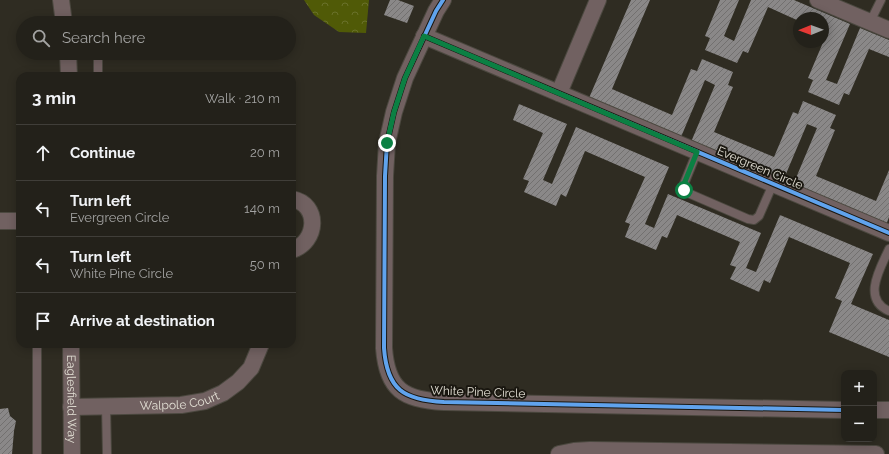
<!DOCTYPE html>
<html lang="en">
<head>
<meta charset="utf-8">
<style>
	:root { --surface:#23211a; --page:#2f2e27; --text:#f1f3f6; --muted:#a3a3a2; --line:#403e39 }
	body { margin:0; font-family:Raleway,sans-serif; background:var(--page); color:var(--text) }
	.controls { position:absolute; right:12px; bottom:12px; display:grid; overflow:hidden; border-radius:8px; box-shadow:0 2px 10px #0003 }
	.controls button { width:36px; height:36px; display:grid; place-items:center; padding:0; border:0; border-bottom:1px solid var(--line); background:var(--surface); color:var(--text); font:20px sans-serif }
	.compass { position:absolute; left:793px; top:12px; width:36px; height:36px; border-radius:50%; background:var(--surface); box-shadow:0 2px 10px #0003; rotate:269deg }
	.stop { position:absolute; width:12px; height:12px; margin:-9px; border:3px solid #0b8043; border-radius:50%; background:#fff }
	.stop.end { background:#0b8043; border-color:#fff; box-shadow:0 1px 4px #0008 }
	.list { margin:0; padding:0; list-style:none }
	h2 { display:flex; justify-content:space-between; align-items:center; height:52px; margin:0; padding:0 16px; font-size:17px }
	h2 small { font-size:13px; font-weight:400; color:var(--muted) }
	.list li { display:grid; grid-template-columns:26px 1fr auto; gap:12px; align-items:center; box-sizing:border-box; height:56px; padding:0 16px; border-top:1px solid var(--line) }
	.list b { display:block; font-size:15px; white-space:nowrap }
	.list p { margin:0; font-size:13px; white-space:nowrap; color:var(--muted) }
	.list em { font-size:13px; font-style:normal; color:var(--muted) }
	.icon { flex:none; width:22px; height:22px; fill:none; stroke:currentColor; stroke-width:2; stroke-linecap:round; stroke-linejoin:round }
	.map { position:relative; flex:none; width:889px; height:454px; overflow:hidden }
	.search { position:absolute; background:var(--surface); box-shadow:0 2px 10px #0003; left:16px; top:16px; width:280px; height:44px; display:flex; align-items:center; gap:10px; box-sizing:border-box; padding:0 14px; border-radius:22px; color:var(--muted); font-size:15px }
	.panel { position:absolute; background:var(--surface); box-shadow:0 2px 10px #0003; left:16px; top:72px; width:280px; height:276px; border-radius:12px }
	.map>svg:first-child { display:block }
</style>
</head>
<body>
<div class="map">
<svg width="889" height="454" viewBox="0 0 889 454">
	<defs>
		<pattern id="forest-crowns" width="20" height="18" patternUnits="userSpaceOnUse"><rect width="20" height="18" fill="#505a07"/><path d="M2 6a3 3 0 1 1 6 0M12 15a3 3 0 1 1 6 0" fill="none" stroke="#69712a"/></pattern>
		<pattern id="building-hatch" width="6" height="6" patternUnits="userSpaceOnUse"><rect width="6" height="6" fill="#8a8888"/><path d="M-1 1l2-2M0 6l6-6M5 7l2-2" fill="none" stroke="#72706f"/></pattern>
	</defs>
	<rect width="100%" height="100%" fill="#2f2c22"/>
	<path fill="url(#forest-crowns)" d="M304,0H369L366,33L339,32L314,15Z"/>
	<g fill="url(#building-hatch)">
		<path d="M390,0H398L414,6L407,23L384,15Z"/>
		<path d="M631,0H650L612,89L672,115L691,69L697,71L702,59L733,72L728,85L733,87L714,132L774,157L793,112L798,114L803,101L836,115L830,128L835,130L816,176L876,201L889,170V217L886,225L793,185L817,128L807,124L783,181L691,142L715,85L705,80L681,137L589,98Z"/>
		<path d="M720,0H739L724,36L734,41L751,0H794L850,24L826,80L837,84L860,28L889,40V57L869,49L849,95L844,93L839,105L808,92L813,80L808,78L827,33L823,31V18H799V21L768,7L748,53L743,51L737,63L705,50L710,38L705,36Z"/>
		<path d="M519,104L567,124L543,180L552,184L576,127L669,167L645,224L654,228L668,194L761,233L746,268L756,272L780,215L873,254L851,304L889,320V357L829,332L842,301L835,298L850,263L789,237L770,283L764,280L759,292L730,279L736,267L730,265L740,242L677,215L667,238L662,236L656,250L625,237L630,224L625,222L645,177L585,151L566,197L561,194L556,206L524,192L529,181L523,179L543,133L513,120Z"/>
		<path d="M8,408L10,416L16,421L14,431L12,454H0V409Z"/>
	</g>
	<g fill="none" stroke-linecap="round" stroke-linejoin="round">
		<defs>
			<g id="lane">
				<path d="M870,22L881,0"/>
				<path d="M98,76V53"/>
				<path d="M697,152L684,184V190L688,193L748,219L754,220L759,216L773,184"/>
				<path d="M889,249C881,267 861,299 889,311"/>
				<path d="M37,344V454"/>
				<path d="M106,406L107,454"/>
			</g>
			<g id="street">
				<path d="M61,0L64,23"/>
				<path d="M443,0L436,11L405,78L394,112L387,143L385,176L384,348C387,390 404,400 444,402L844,410"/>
				<path d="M818,0L889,30"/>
				<path d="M424,36L889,233"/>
				<path d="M68,53L69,76"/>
				<path d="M559,93L598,0"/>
				<path d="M292,199C320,204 318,242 292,250"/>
				<path d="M0,221H20"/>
				<path id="s1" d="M71,344L72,454"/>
				<path id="s2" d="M71,407L181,405L205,401L223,393L238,382L251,368L261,344"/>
				<path d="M874,410H889"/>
				<path d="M559,454L574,451L590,450L876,454"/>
			</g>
		</defs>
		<use href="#lane" stroke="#4b483f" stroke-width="10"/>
		<use href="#street" stroke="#4b483f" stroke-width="18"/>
		<use href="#lane" stroke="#716161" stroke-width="8"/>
		<use href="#street" stroke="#716161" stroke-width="16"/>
		<defs>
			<g id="cycleway">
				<path d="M443,0L436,11L405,78L394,112L387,143L385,176L384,348C387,390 404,400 444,402L844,410"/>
				<path d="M424,36L889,233"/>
			</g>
		</defs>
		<use href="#cycleway" stroke="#1a1710" stroke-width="6"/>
		<use href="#cycleway" stroke="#60a3ed" stroke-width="4"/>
	</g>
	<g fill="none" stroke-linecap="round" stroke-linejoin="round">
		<path stroke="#0b8043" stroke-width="5" d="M387,143L394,112L405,78L424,36L697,152L684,184V190"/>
	</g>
	<g text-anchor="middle" stroke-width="4" stroke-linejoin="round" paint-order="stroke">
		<g font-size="12" fill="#e2dfd4" stroke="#1a1710">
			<text transform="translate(760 168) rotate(23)" y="4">Evergreen Circle</text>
			<text transform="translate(478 392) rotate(2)" y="4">White Pine Circle</text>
			<text dy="4" stroke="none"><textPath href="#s1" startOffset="55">Eaglesfield Way</textPath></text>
			<text dy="4" stroke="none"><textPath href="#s2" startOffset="109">Walpole Court</textPath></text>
		</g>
	</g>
</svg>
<div class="controls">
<button>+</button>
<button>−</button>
</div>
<svg class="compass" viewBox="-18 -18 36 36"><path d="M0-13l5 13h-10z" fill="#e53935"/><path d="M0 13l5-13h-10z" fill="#a3a3a2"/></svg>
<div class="stop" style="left:684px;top:190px"></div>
<div class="stop end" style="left:387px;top:143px"></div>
<div class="search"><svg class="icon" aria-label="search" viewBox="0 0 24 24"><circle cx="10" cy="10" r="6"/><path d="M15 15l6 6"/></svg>Search here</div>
<section class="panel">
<h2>3 min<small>Walk · 210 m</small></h2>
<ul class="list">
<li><svg class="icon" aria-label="ahead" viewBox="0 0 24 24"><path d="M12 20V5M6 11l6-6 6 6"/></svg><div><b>Continue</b></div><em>20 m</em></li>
<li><svg class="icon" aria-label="left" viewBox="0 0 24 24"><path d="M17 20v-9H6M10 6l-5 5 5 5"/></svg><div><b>Turn left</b><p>Evergreen Circle</p></div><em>140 m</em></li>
<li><svg class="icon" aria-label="left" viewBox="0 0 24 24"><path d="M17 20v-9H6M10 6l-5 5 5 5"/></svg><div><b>Turn left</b><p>White Pine Circle</p></div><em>50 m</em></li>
<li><svg class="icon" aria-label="arrive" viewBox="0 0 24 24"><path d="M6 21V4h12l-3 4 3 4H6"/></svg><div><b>Arrive at destination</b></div></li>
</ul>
</section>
</div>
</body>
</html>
